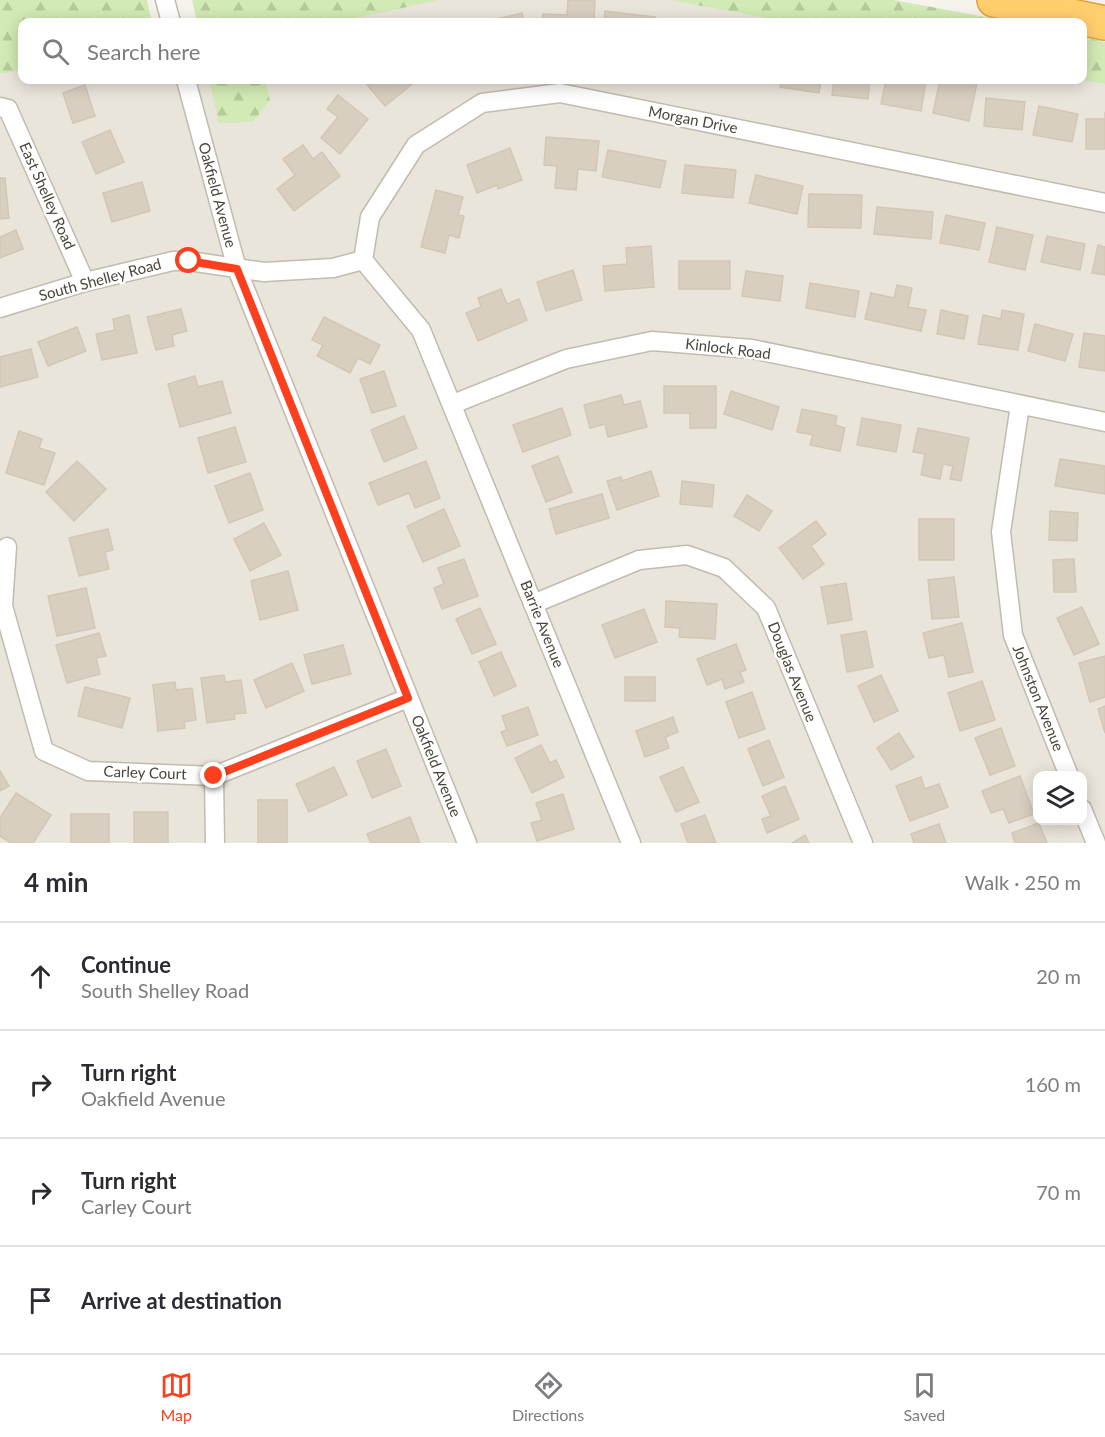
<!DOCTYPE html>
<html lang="en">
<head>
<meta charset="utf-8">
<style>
	:root { --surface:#fff; --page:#f2f2f3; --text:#2b2b33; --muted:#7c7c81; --line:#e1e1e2; --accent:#fc3f1d }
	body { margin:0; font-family:Lato,sans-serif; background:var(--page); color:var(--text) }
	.controls { position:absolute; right:18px; bottom:18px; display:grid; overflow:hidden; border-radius:12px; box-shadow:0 3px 15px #0003 }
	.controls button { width:54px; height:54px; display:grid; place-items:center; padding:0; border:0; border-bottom:2px solid var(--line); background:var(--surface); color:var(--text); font:30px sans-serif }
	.stop { position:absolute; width:18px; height:18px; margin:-14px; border:4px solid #fc3f1d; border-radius:50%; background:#fff }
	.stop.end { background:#fc3f1d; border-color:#fff; box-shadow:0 2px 6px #0008 }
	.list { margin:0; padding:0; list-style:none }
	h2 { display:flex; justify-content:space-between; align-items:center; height:78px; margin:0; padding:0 24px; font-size:26px }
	h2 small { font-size:20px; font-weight:400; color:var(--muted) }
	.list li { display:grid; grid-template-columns:39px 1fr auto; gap:18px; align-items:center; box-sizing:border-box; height:108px; padding:0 24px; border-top:2px solid var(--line) }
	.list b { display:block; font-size:22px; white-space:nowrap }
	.list p { margin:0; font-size:20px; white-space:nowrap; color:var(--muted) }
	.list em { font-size:20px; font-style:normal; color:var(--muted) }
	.icon { flex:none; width:33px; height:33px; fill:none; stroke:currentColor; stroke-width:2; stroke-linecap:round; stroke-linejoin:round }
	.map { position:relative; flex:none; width:1105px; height:843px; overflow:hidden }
	.search { position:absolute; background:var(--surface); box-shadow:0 3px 15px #0003; left:18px; right:18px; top:18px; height:66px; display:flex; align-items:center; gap:15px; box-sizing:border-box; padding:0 21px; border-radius:12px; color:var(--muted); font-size:22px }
	.sheet { height:510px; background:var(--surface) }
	nav { display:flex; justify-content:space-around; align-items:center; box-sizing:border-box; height:84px; border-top:2px solid var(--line); background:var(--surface); font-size:16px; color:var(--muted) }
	nav a { display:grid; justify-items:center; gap:3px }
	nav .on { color:var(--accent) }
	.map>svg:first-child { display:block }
</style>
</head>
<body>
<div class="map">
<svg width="1105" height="843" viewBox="0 0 1105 843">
	<defs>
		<pattern id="forest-firs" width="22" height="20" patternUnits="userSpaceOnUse" patternTransform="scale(1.5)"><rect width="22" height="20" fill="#d2eab5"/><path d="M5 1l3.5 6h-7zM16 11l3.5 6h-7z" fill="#b6ca9c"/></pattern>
	</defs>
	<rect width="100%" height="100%" fill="#f6f3ec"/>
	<g fill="#eae5da" fill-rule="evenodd">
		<path d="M413,0H670L786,22H288Z"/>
		<path d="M22,70V80H1080L1105,84V843H0V74ZM1038,776H1082V820H1038Z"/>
	</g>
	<g fill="url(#forest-firs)">
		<path d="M0,0H147L152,22H22V70L0,74Z"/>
		<path d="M192,0H439L338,22H197Z"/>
		<path d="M670,0H893L1013,22H786Z"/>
		<path d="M1083,37L1105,42V84L1080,80H1082Z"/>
		<path d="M209,80H265L270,101L253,122L219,123Z"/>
	</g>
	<g fill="#d8cfc1" stroke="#d3c7b4" stroke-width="1.5">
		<path d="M568,0H595L594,22H542L543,14L567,15Z"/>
		<path d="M605,11L655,17L654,22H604Z"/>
		<path d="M522,13L524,22H485Z"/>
		<path d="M363,80H414L416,81L385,106Z"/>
		<path d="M781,80H821L819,93L780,87Z"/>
		<path d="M834,80H870L868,99L832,95Z"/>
		<path d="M886,80L926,81L921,111L881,104Z"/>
		<path d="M940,80L977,83L969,121L933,113Z"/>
		<path d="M85,85L95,116L73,123L63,93Z"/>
		<path d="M338,95L368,119L340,154L321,138L338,117L327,109Z"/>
		<path d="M986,98L1025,102L1022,130L984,126Z"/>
		<path d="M1039,106L1078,114L1072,142L1033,135Z"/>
		<path d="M1105,112V149H1086V119H1105Z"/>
		<path d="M110,130L124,162L96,174L82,142Z"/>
		<path d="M546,137L599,141L596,171L578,169L576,190L555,188L557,166L544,165Z"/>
		<path d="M303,145L313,159L322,152L340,176L294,211L277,189L295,175L283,159Z"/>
		<path d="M510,148L522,180L498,189L497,185L477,193L467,165Z"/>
		<path d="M608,150L666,161L660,188L602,177Z"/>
		<path d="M685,165L736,170L733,198L682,193Z"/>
		<path d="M756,175L803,186L797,214L749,203Z"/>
		<path d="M0,178H5L9,218L0,219Z"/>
		<path d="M142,182L150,211L112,222L103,193Z"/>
		<path d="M436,190L463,197L458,215L464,216L459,238L449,235L445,253L421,247Z"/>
		<path d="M809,194L862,195L861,228L808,227Z"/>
		<path d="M877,207L933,212L931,239L874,234Z"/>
		<path d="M946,215L985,223L979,250L940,243Z"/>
		<path d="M997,227L1033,235L1025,270L989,262Z"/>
		<path d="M16,230L23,249L0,258V237Z"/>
		<path d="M1047,236L1085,244L1080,270L1041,262Z"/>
		<path d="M1098,245L1105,247V275L1092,273Z"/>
		<path d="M651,246L654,287L605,291L603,266L627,264L626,248Z"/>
		<rect x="679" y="261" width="51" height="28"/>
		<path d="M573,270L582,300L546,311L537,282Z"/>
		<path d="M746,271L783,276L780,301L742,296Z"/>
		<path d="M810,283L859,291L855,317L806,308Z"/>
		<path d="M897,285L912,288L908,307L926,310L921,331L865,319L871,293L894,298Z"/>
		<path d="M501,289L507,304L519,299L527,320L478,341L466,313L481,307L478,298Z"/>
		<path d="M181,309L187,331L172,335L174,346L156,350L147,317Z"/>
		<path d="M941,310L968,316L964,339L937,334Z"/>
		<path d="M1002,310L1024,314L1018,350L978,344L983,315L1001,319Z"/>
		<path d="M129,315L137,353L102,360L96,334L115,330L113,319Z"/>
		<path d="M324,317L380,345L370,364L358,358L350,373L317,356L323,345L312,340Z"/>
		<path d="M1035,324L1073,334L1065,361L1028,351Z"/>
		<path d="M77,327L86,351L48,366L38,342Z"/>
		<path d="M1084,333L1105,336V371L1079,367Z"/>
		<path d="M31,349L38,377L0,387V357Z"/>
		<path d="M384,371L396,406L372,413L360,379Z"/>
		<path d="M195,376L198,387L222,381L231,413L180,427L168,384Z"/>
		<path d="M664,386H716V428H690V413H664Z"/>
		<path d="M731,391L779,407L772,430L724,414Z"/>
		<path d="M621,395L624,405L640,401L647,427L608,437L605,424L590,428L584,405Z"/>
		<path d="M562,408L571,435L523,452L513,425Z"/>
		<path d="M802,409L837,416L835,425L845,428L840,451L810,445L813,435L797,432Z"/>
		<path d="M404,416L417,448L384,462L371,430Z"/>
		<path d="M862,418L901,425L896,452L857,445Z"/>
		<path d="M235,427L246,462L208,473L198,438Z"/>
		<path d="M918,428L969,438L961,481L950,479L953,466L943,464L940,479L921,475L925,454L913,452Z"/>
		<path d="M19,431L42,439L39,448L55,453L44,485L6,473Z"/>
		<path d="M558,456L572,492L546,502L532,466Z"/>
		<path d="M1060,459L1105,466V494L1055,486Z"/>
		<path d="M77,461L106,489L74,521L46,492Z"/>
		<path d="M426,461L440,498L415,508L409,493L378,505L369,483Z"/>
		<path d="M651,471L659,496L617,510L607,481L621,477L622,481Z"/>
		<path d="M250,473L263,510L229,523L215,486Z"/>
		<path d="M682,481L714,485L712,507L680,504Z"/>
		<path d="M602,494L609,518L556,534L549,509Z"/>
		<path d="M747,495L772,511L759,531L734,516Z"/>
		<path d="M444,509L460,546L423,562L407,526Z"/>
		<path d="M1050,511L1078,513L1077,541L1049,540Z"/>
		<rect x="919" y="519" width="35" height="41"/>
		<path d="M816,521L826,534L811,546L824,564L803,579L779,548Z"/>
		<path d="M264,523L281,555L250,571L234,539Z"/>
		<path d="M108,529L113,550L105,552L109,569L79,576L69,538Z"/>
		<path d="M464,559L478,596L442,609L434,588L444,584L438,568Z"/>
		<path d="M1074,559L1076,592H1054L1053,560Z"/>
		<path d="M288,571L298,610L260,620L251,581Z"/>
		<path d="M954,577L959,617L932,619L928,580Z"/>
		<path d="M846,583L852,620L828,624L821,587Z"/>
		<path d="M86,588L95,628L57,636L48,596Z"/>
		<path d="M666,601L717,604L715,639L679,637L680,628L665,627Z"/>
		<path d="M1082,607L1099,644L1074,655L1057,618Z"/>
		<path d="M480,608L496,644L472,654L456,619Z"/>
		<path d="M644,609L657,642L615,658L602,625Z"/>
		<path d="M962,623L973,672L949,677L944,655L929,658L923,633Z"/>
		<path d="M866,631L873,667L847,672L841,635Z"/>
		<path d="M99,633L106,656L96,658L100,674L67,683L56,645Z"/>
		<path d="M736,644L746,670L740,672L744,682L725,689L722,679L707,685L697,659Z"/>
		<path d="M343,645L351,674L312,684L304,655Z"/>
		<path d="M501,652L516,686L494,696L479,662Z"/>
		<path d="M1105,656V697L1090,702L1079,663Z"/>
		<path d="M292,663L304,691L266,708L254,680Z"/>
		<path d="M224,675L225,682L241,680L246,713L234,714L235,719L207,723L201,678Z"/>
		<path d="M881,675L898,711L874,722L858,686Z"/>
		<rect x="625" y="677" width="30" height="24"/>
		<path d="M982,681L995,720L960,731L948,693Z"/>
		<path d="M175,682L176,690L192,688L196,720L184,722L185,728L158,731L153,685Z"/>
		<path d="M85,687L130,698L122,728L78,716Z"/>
		<path d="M752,692L765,729L739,738L726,702Z"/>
		<path d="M1105,706V733L1098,709Z"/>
		<path d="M528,707L538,735L507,746L501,732L507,730L502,716Z"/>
		<path d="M673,717L678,732L665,737L669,748L645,757L636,731Z"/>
		<path d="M1001,728L1015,766L990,775L975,738Z"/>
		<path d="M899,733L914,757L891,770L877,748Z"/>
		<path d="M769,740L784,777L763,786L748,749Z"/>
		<path d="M541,745L550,763L556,760L564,777L532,793L515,758Z"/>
		<path d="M386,749L401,786L372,798L357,761Z"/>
		<path d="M334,767L347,795L309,812L296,784Z"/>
		<path d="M683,767L699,802L676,812L660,777Z"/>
		<path d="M0,771L9,786L0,791Z"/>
		<path d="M1020,776L1034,814L1009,823L1003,809L991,813L982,791Z"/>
		<path d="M921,777L925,789L939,784L948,807L910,821L896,786Z"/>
		<path d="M785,786L799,819L767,833L762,819L771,816L762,796Z"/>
		<path d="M16,793L51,815L33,843H11L0,836V818Z"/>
		<path d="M563,794L574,829L537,841L531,823L542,820L536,803Z"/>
		<rect x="258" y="800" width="29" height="43"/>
		<rect x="134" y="812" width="34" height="31"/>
		<rect x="71" y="814" width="38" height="29"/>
		<path d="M705,815L716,843H688L681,824Z"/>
		<path d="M410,817L420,843H371L367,834Z"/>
		<path d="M1039,823L1047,843H1015L1012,833Z"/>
		<path d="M939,824L946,843H914L911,834Z"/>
		<path d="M805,835L809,843H792Z"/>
	</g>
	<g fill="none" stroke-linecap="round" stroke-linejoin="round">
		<defs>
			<g id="minor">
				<path d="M165,0L171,22"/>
				<path d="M186,80L237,269L467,843"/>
				<path d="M0,107L8,109L85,282"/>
				<path d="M363,260L370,217L416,145L482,103L560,93L1105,203"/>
				<path d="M0,308L85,282L173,261H189L264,272L333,268L363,260L421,330L631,843"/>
				<path d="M453,404L566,359L652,341L752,349L1105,422"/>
				<path d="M1020,405L1001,532L1013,635L1069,776"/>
				<path d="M7,547L3,606L44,751L88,771L214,776L408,698"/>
				<path d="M533,604L639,560L687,555L724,568L766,608L863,843"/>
				<path d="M214,776L215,843"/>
				<path d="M1082,809L1096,843"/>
			</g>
			<path id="motorway" d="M994,0L1105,23"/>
		</defs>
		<use href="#minor" stroke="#c2bbae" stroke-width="21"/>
		<use href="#motorway" stroke="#e0a43c" stroke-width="36"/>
		<use href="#minor" stroke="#fff" stroke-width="18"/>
		<use href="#motorway" stroke="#ffcf6e" stroke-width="33"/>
	</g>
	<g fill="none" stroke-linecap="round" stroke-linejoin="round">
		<path stroke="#fc3f1d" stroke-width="8" d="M189,261L237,269L408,698L214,776"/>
	</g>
	<g text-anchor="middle" stroke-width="5" stroke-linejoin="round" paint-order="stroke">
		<g font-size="15" fill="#4b4439" stroke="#fff">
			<text transform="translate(693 120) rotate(11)" y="5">Morgan Drive</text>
			<text transform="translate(217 195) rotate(75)" y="5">Oakfield Avenue</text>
			<text transform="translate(47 196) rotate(66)" y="5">East Shelley Road</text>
			<text transform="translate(100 280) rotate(-15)" y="5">South Shelley Road</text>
			<text transform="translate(728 349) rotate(7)" y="5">Kinlock Road</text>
			<text transform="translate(542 624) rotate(68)" y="5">Barrie Avenue</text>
			<text transform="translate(792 672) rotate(68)" y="5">Douglas Avenue</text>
			<text transform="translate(1038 698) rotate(68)" y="5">Johnston Avenue</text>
			<text transform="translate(436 766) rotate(68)" y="5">Oakfield Avenue</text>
			<text transform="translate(145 773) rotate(2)" y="5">Carley Court</text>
		</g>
	</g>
</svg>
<div class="controls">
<button><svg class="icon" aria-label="layers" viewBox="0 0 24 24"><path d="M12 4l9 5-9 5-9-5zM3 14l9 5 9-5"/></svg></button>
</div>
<div class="stop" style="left:189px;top:261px"></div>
<div class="stop end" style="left:214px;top:776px"></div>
<div class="search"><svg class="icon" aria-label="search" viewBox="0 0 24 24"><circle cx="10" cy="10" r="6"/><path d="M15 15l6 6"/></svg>Search here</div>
</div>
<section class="sheet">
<h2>4 min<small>Walk · 250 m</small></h2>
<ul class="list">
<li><svg class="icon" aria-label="ahead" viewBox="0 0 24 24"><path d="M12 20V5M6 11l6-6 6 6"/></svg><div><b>Continue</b><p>South Shelley Road</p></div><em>20 m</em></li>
<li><svg class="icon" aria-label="right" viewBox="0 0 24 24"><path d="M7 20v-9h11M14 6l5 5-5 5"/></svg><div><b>Turn right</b><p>Oakfield Avenue</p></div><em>160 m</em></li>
<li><svg class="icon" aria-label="right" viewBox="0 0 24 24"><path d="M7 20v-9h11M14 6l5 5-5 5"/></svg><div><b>Turn right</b><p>Carley Court</p></div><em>70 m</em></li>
<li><svg class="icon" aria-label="arrive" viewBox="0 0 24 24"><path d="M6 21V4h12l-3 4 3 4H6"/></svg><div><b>Arrive at destination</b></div></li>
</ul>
</section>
<nav>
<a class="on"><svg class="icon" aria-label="map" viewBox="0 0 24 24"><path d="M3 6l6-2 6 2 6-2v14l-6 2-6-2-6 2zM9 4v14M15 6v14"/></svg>Map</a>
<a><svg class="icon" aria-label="directions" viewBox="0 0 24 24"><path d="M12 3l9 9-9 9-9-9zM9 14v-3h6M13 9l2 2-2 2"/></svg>Directions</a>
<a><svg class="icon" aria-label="saved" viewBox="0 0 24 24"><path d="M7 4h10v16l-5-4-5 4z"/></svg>Saved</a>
</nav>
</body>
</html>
